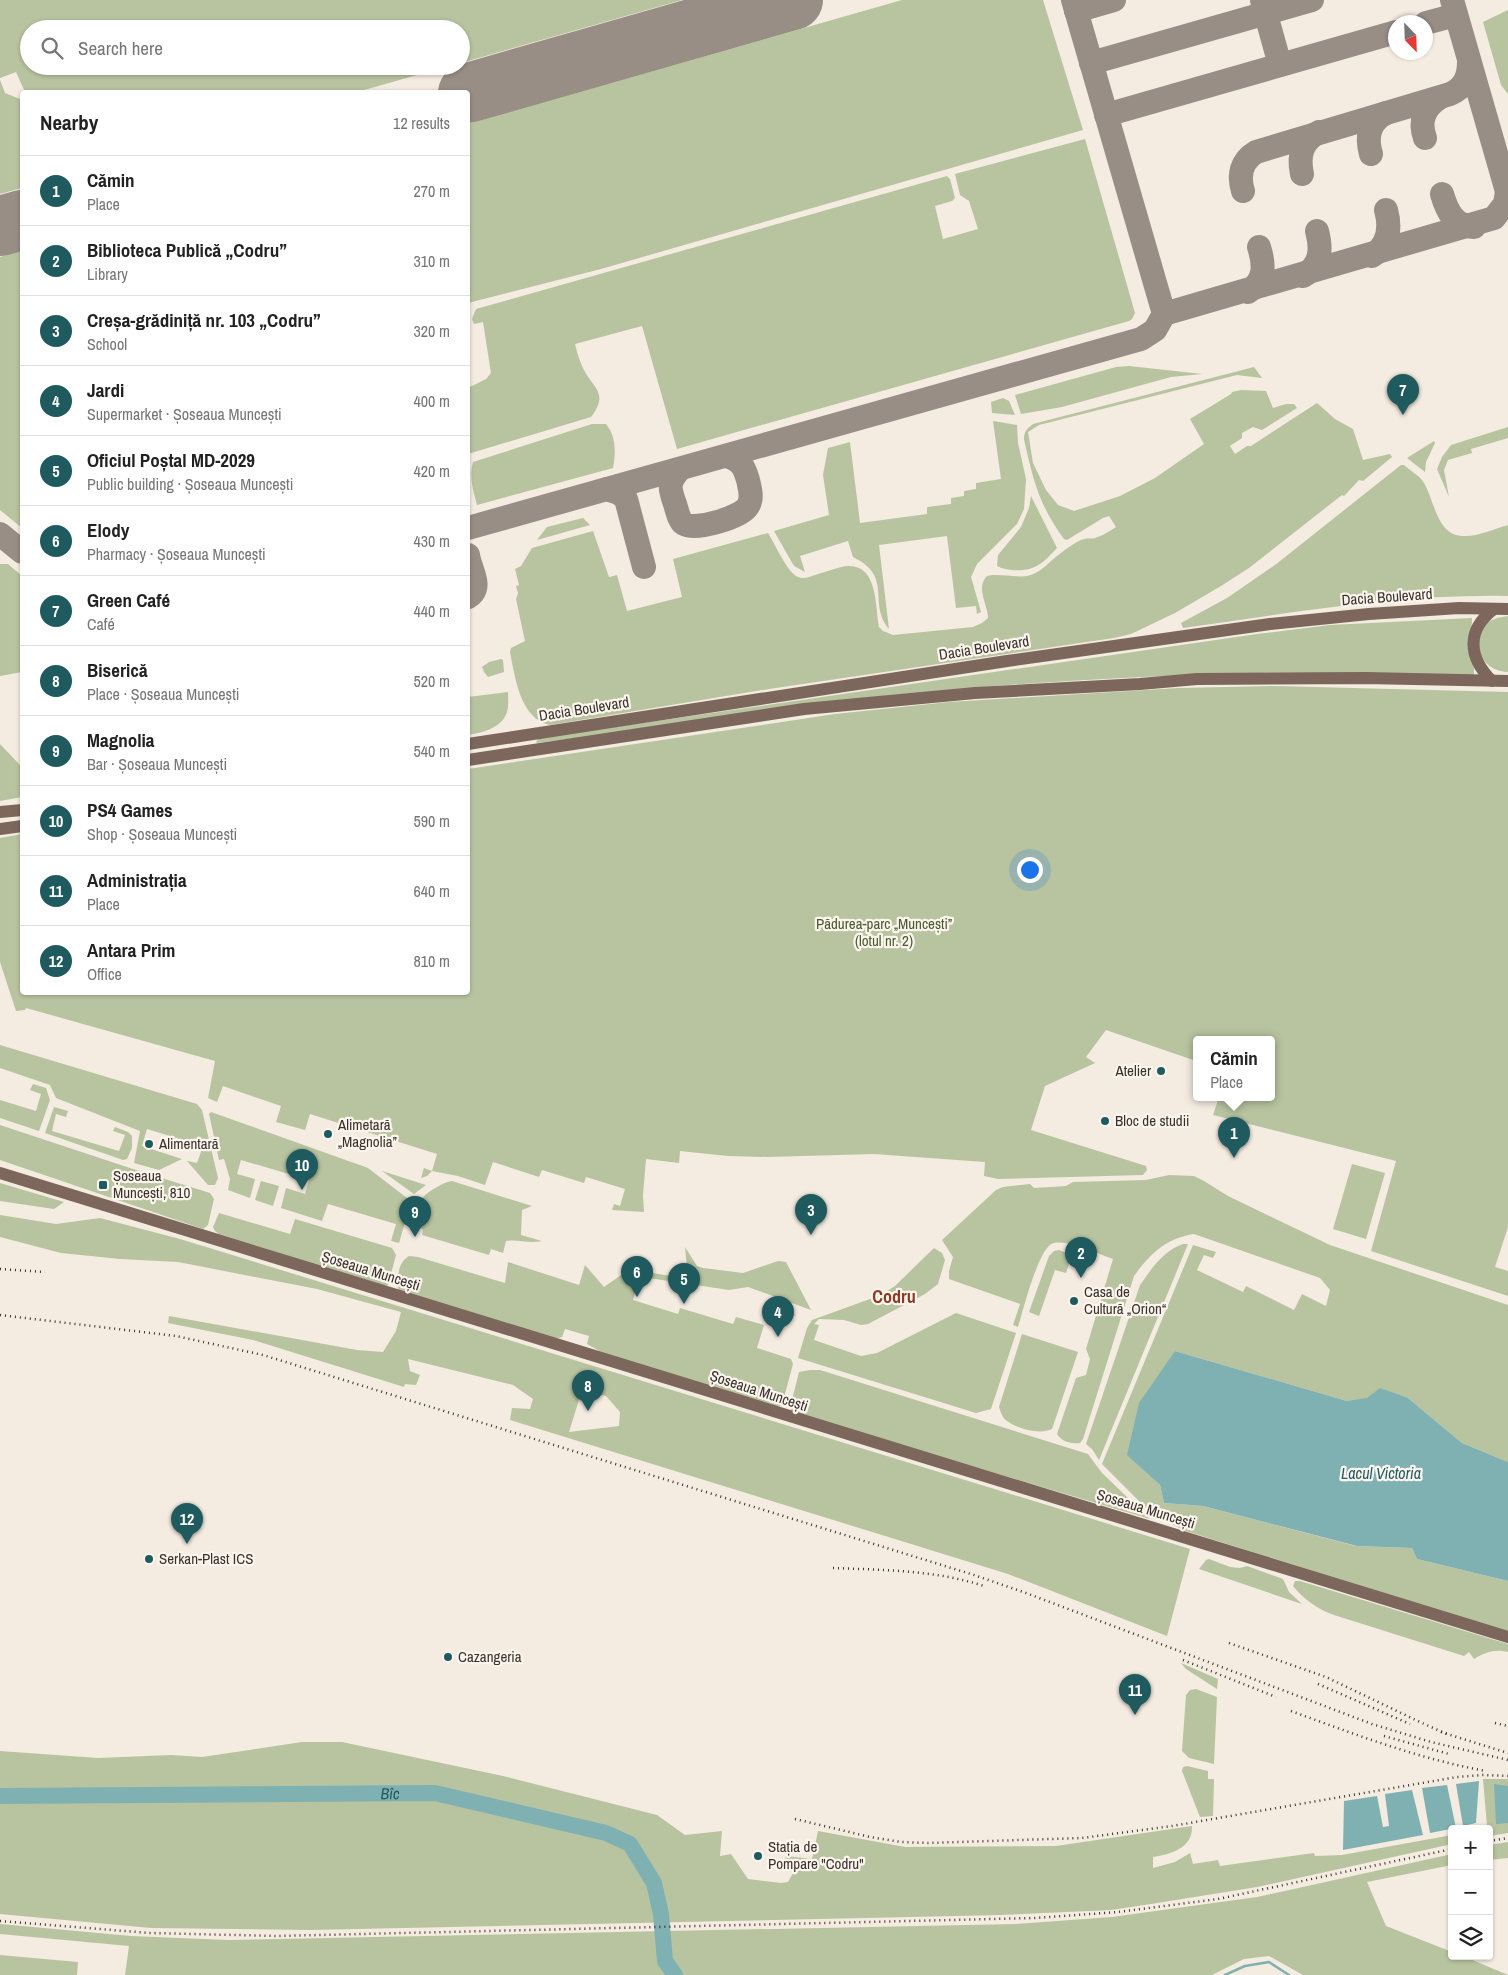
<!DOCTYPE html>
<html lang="en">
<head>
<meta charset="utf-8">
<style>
	:root { --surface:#fff; --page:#f2f2f2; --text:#222; --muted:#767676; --line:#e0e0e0; --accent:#1f5a5e }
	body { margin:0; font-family:"Archivo Narrow",sans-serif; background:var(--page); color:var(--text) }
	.controls { position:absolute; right:15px; bottom:15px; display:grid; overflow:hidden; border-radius:5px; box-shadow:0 1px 4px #0004 }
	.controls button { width:45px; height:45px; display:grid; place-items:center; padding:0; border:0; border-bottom:1px solid var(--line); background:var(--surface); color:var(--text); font:25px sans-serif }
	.compass { position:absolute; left:1388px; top:15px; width:45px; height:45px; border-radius:50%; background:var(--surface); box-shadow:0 1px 4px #0004; rotate:157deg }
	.you { position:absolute; left:1029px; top:869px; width:18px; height:18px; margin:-12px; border:4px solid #fff; border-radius:50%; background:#1a73e8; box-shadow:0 0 0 8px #1a73e833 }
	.badge { display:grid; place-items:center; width:32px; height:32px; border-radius:50%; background:var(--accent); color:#fff; font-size:16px; font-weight:700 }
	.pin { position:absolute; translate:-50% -41px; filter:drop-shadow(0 1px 2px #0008) }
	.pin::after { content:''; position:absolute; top:26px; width:18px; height:15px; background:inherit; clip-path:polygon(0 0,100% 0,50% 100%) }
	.popup { position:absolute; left:1193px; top:1036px; width:82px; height:65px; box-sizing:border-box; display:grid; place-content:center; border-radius:5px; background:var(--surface); filter:drop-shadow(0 1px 4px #0005); font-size:16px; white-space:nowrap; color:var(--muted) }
	.popup b { font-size:19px; color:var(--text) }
	.popup::after { content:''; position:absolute; left:50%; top:100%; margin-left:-10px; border:10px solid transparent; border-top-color:var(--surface) }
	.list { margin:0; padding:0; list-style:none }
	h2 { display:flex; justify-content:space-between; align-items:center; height:65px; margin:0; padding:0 20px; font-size:21px }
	h2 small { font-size:16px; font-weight:400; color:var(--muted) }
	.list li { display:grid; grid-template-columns:32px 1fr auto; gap:15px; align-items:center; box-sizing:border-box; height:70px; padding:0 20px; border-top:1px solid var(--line) }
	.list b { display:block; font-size:19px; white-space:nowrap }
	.list p { margin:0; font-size:16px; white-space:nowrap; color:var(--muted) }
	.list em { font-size:16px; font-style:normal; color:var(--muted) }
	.icon { flex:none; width:28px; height:28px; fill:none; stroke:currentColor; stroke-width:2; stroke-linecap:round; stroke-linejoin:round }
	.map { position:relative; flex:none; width:1508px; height:1975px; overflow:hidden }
	.search { position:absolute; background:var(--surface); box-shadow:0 1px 4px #0004; left:20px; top:20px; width:450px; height:55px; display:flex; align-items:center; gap:12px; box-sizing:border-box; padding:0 18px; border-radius:28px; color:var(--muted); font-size:19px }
	.panel { position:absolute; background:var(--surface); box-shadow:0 1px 4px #0004; left:20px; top:90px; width:450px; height:905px; border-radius:5px }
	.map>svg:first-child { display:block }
</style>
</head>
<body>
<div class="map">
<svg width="1508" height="1975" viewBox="0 0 1508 1975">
	<rect width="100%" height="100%" fill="#f4ebe1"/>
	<g fill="#b8c4a0" fill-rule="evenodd">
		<path d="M0,0H682L461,63V29H29V66H449L357,92H25L16,72L0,78Z"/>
		<path d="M902,0H1043L1083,130L601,269L468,303V124Z"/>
		<path d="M1508,10V94L1501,85L1483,22Z"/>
		<path d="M0,80L5,93L20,99L22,105V188L0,194Z"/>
		<path d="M1085,139L1135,313L1132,319L1129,321L677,449L642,326L575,344C577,352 579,360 583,368C592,388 610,392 591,417L468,454V388L486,379L491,373L483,322L474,324L472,319L476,309L947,176L950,179L955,198L952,201L935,206L943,239L978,229L969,201L960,195L955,174Z"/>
		<path d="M22,250V528L0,510V257Z"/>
		<path d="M1129,366L1202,374L1171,377L1062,407L1021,414L1015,395L1116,367Z"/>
		<path d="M1254,367L1262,378L1237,375L1039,425L1028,432L1033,463L1046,490L1058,505L1074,511L1120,496L1155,478L1204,444L1190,419L1231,394L1232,392L1241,390L1266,391L1273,408L1286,404H1294L1297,408L1262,430L1253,427L1242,433V438L1230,446L1235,454L1247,446H1251L1317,403L1335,419L1353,429L1363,460L1390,454L1392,457L1363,481L1359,480L1344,496L1342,495L1249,568L1221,586L1175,613L1131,634L1114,638L769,689L550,725C520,719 515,677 510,652L511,648L525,641L516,599L518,593L516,586L519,585L515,569L521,566L532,548L593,531L609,577L617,575L627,611L682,597L673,559L768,533C774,542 788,574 798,577C805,580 814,575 821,573C829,571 838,567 847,566C878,564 875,605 879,627L883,631L893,635L973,627L982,623L988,618C988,605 976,589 986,577C991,572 1017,578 1027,576C1042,573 1049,561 1061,553C1067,548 1077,541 1084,539C1088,538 1092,539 1095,538C1102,536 1110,531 1116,527L1109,516L1103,518L1067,540L1064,539C1039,505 1033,480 1024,439C1024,431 1027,429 1033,424Z"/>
		<path d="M1003,398L1009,401L1015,415L992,413L991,402Z"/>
		<path d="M993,421L1017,425L1018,443L1026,479L1024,509L1017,524L977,564L971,577L981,612L977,614L976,606L956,608L947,536L879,545L889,629C867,602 894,577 853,557L848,541L800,556L805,572L794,566L774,531L829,515L823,475L828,448L850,442L860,523L927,514V507L951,504V498L964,496V491L976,489V483L1001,479Z"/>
		<path d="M592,424H606C616,436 616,452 613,468L477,505C473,490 469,477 473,462Z"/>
		<path d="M1508,427V438L1471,449L1472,453L1448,460L1444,470L1449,497L1437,469L1442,457L1451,445Z"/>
		<path d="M1434,441L1435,443L1426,462L1425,472L1407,458Z"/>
		<path d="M1401,465H1404C1409,470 1417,474 1422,480C1435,498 1435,535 1463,536C1477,537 1494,529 1508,525V596C1399,594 1291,613 1183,628L1181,623L1227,598L1275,565Z"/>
		<path d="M1031,496L1057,548C1043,563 1035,572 1012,570C1007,569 1002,569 997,566L998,555L1021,527L1029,508Z"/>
		<path d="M583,518L590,525L537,540L547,527Z"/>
		<path d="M0,564H8L22,576V672L0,676Z"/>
		<path d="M1508,616V672C1491,672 1477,658 1478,641C1479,635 1484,627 1487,622L1497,618Z"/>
		<path d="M1472,618L1471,658L1474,668V676C1402,675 1330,672 1258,673C1157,675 1056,681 956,689L537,743L536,742L539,738L1257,634L1330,625Z"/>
		<path d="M501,659L503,660L504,672L488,677L484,672L482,667L489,662Z"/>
		<path d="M1276,686L1508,692V1227L1495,1267L1508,1271V1296L1371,1251L1396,1161L1213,1115L1219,1097H1272V1039H1196V1061L1106,1030L1086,1057L1095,1063L1045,1086L1031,1130L1146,1166L1147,1170L1143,1175L998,1179L984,1176L985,1162L874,1154L767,1157L728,1156L680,1151L679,1163L646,1159L643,1195L644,1212L612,1210L614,1204L620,1206L625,1189L586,1177L584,1183L542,1170L539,1177L493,1162L485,1185L458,1176L432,1171L427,1176L421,1178L424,1168L432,1171L437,1154L310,1114L305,1130L276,1122L281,1106L223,1086L217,1102L208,1098L215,1061L26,1008L25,1010L16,1011L0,962V838L22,834V992H468V769L835,714L949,702L1178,688Z"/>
		<path d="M508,692C508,698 509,706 507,712C502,728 482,733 468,735V697Z"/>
		<path d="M0,744L20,765L22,764V797L0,801Z"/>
		<path d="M0,1045L197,1104L202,1110L218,1178L215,1185H208L187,1161L197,1163L203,1146L147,1129L142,1146L182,1159L159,1170L134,1163L140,1131L56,1098L50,1085L0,1068Z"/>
		<path d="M33,1084L46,1088L50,1100L39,1131L0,1118V1100L36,1111L41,1094L30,1090Z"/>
		<path d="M54,1107L68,1111L66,1117L56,1114L52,1131L119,1151L125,1135L113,1131L115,1127L128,1132L132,1136V1148L127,1159L123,1160L45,1133Z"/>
		<path d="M211,1112L368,1168L407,1198L409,1209L399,1243L391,1241L396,1224L328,1204L322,1221L281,1208L286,1188L305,1194L309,1180L241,1160L237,1174L255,1179L250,1198L228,1190L230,1179L224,1159L219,1160L209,1114Z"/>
		<path d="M0,1125L139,1171L210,1193L214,1199L208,1225L203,1229L0,1160Z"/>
		<path d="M1352,1164L1385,1173L1366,1239L1333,1229Z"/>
		<path d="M382,1171L426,1185L414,1194Z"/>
		<path d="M1169,1175L1194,1176L1204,1181L1228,1196L1330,1245L1508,1305V1462L1462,1443L1408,1398L1347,1401L1175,1351L1128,1455L1160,1485L1164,1503L1203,1506L1356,1546L1412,1548L1417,1559L1508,1581V1632L1186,1531L1167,1522L1168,1517L1158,1514L1156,1518L1102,1464L1193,1245L1216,1252L1213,1258L1204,1255L1197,1270L1243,1292L1246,1286L1294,1310L1302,1294L1326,1306L1330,1290L1320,1278L1194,1234C1166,1238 1150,1254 1134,1276L1083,1439L1080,1443C1071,1444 1062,1442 1057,1434L1076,1378L1086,1375L1090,1359L1086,1349L1113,1259C1098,1254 1070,1240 1054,1243C1039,1245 1023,1311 1018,1327L1013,1325L1020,1304L949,1279V1271L953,1257L942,1240L996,1190L1003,1187L1030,1184L1034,1188L1066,1186L1073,1182L1146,1180Z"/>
		<path d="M261,1181L279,1186L273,1206L255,1200Z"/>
		<path d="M452,1181L532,1206L522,1210L521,1235L542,1241C529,1244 518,1239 506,1241L503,1253L491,1249L489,1255L422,1235L423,1229L413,1226C417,1205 417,1198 437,1187C442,1184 446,1182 452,1181Z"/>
		<path d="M0,1183L64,1202L54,1209L0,1201Z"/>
		<path d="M219,1213L290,1234L295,1219L392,1248L396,1255L388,1285L385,1286L219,1234L215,1231L213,1227Z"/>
		<path d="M0,1215L56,1224L100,1218L180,1239L1190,1549L1167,1636L1008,1574L510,1420L512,1408L530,1409L533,1399L513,1385L408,1359L410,1371L420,1375L416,1385L405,1384L404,1387L253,1340L168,1323L169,1316L357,1350L383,1352L396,1331L401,1312L317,1289L178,1262L120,1259L61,1253L0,1237ZM582,1390L606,1396L620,1412L619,1426L569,1432Z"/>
		<path d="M1183,1244H1188L1099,1460L1092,1449L1086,1444L1140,1285C1152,1268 1163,1251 1183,1244Z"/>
		<path d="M685,1247L697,1266L703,1268L743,1273L778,1261L786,1262L811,1310L748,1287L729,1290L635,1276L632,1282L637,1284L633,1300L678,1314L680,1308L733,1324L736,1317L764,1325L757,1348L791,1359L793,1364L782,1405L777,1408L601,1352L587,1344L589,1336L565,1329L562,1337L556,1339L398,1290C398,1277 397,1263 409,1256L418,1257L505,1283L508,1262L579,1285L585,1265L604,1287L621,1275L635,1270L688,1279Z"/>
		<path d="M934,1248L942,1253L945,1260L938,1284L925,1294L868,1324L861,1325L844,1320L819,1319L814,1324L819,1325L814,1340L861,1356L877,1353L956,1313L1016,1333L991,1409L976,1413L798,1358L807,1328L812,1320L881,1295L895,1286Z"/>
		<path d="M1059,1250L1072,1255L1066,1273L1055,1270L1039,1316L1029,1312L1049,1256L1054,1251Z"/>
		<path d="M1022,1334L1078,1352L1052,1429C1040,1435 1018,1429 1007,1421C1002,1418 1001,1412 999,1407Z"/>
		<path d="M810,1370H820L1088,1454L1102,1473L1150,1519L793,1413L790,1408L799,1372Z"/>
		<path d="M1209,1559L1230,1567L1240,1568L1247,1566L1283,1579L1289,1592L1302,1604L1199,1569L1206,1560Z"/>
		<path d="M1295,1581H1300L1508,1644V1652C1494,1649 1486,1652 1474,1659L1469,1652L1464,1656L1334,1615C1319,1610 1303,1599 1293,1586Z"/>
		<path d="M1181,1663L1218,1679L1217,1689L1186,1669Z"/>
		<path d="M1196,1689L1217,1697L1214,1764L1189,1758L1182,1751L1186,1695L1190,1690Z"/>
		<path d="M302,1742H342L503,1776L657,1815L685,1835L722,1831L720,1856L731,1854L748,1879L781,1883L788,1882L793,1873L784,1863L786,1856L812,1859L818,1831L905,1847L1056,1846L1192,1826C1193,1848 1171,1854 1153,1857V1868L1175,1862L1190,1853L1193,1864L1218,1860L1220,1866L1314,1853L1315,1856L1342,1855L1452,1835V1844L1257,1887L1151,1904L1111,1910L1001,1915L310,1930L151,1928L0,1914V1751L98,1758L171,1755L202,1757Z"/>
		<path d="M1187,1766L1208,1771V1779H1214L1213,1816L1200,1817L1182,1771L1183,1767Z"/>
		<path d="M1483,1779H1508V1833L1489,1836V1829H1481L1487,1826Z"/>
		<path d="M1508,1842V1858L1489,1860V1845Z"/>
		<path d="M1452,1854V1865L1367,1882L1386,1926L1452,1952V1956H1463L1508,1975H1303L1269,1956L1244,1959L1212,1975H125L129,1946L0,1934V1924L131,1936L228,1940L1016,1924L1112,1917L1257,1897Z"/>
		<path d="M0,1955L78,1962L77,1975H0Z"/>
	</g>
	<g fill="#7fb0b2">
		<path d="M1175,1351L1347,1401L1367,1398L1380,1388L1408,1398L1462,1443L1508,1462V1581L1417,1559L1412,1548L1357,1546L1203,1506L1164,1503L1160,1485L1127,1455L1139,1403Z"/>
		<path d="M1479,1781L1476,1823L1463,1826L1456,1784Z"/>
		<path d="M1494,1784L1508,1786V1823L1496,1824Z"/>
		<path d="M1447,1785L1456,1828L1430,1833L1422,1788Z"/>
		<path d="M1412,1790L1423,1835L1343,1850L1344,1801L1377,1796L1383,1827L1389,1826L1385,1794Z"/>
	</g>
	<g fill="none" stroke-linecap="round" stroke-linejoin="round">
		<path stroke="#7fb0b2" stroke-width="2.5" d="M1225,1975L1245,1966L1269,1962L1289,1975"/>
		<path stroke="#7fb0b2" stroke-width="16" id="s1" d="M0,1796L435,1793L606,1833L630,1844L654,1883L661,1914L665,1961L675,1975"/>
		<g stroke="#988e86" stroke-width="24">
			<path d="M1073,0L1164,314L1494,218L1505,204L1507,191"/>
			<path d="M1262,0L1280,65"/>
			<path d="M1452,0L1508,195"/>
			<path d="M1076,11L1114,0"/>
			<path d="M1426,23L1456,15"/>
			<path d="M1091,63L1312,0"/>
			<path d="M1106,115L1396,32"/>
			<path d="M1425,138C1419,121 1424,108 1439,98"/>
			<path d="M1371,154C1366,137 1369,122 1386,113"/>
			<path d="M1302,174C1298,155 1302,141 1319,132"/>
			<path d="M1243,191C1238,175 1241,161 1256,152L1450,94C1464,88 1469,77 1469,62"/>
			<path d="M1442,194C1447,211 1454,226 1474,227"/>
			<path d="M1372,256C1389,245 1391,228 1386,210"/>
			<path d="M1303,276C1321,265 1322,250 1317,231"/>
			<path d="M1248,292C1265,281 1265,266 1259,247"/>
			<path d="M680,469C668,483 669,487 675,504C677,510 679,521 684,524C696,531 742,517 748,506C753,498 750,489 748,480C744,466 741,461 727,456"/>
			<path d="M607,489L619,493L626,499L644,567"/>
			<path d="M468,528L1141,339L1155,330L1164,314"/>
			<path d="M0,534L22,552"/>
			<path d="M468,555C470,570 484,587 468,597"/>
		</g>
		<g stroke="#988e86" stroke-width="60">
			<path d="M468,93L793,0"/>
			<path d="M0,226L22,220"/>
		</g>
		<g stroke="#7d675c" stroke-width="12">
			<path d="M1492,681C1468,657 1466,630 1494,609"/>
			<path d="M468,744L1007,661L1270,624L1369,614L1459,608L1508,609"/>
			<path d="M468,760L804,709L975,693L1140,684L1197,679L1366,678L1508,681"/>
			<path d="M0,812L22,810"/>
			<path d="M0,829L22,826"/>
			<path d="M0,1173L1508,1637"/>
		</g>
		<g stroke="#3b302b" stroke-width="2.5" stroke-dasharray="1 4" stroke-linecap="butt">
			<path d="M0,1269L45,1272"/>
			<path d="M0,1315L176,1336L263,1355L974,1575L1026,1593L1372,1724L1431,1742L1508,1760"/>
			<path d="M833,1568C884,1570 935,1570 984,1586"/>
			<path d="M1229,1643L1326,1677L1422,1723L1447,1734"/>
			<path d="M1183,1660L1276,1697"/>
			<path d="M1318,1684L1410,1724"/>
			<path d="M1291,1711C1354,1734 1419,1759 1486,1771"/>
			<path d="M1495,1723L1508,1726"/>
			<path d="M1441,1732L1508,1753"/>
			<path d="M1384,1736L1449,1754"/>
			<path d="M795,1819L870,1837L901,1842L928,1843L1082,1838L1172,1826L1457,1777L1483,1775L1508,1776"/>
			<path d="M1489,1841L1508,1838"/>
			<path d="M0,1921L150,1933L278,1936L1035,1918L1118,1912L1218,1899L1452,1849"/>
		</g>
	</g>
	<g fill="#1f5a5e" stroke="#fbf5ee" stroke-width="2">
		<circle cx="1161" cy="1071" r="5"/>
		<circle cx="1105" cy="1121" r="5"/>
		<circle cx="328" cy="1134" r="5"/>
		<circle cx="149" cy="1144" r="5"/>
		<rect x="98" y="1180" width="10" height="10" rx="2.5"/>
		<circle cx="1074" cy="1301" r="5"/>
		<circle cx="149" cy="1559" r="5"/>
		<circle cx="448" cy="1657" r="5"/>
		<circle cx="758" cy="1856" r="5"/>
	</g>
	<g text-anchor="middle" stroke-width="4.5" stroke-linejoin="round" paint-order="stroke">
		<g font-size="15" fill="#3b302b" stroke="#fbf5ee">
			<text transform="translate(1387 597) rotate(-4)" y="5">Dacia Boulevard</text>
			<text transform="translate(984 648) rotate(-9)" y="5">Dacia Boulevard</text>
			<text transform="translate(584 709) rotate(-9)" y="5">Dacia Boulevard</text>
			<text transform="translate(371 1271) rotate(17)" y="5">Șoseaua Muncești</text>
			<text transform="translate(759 1391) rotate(18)" y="5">Șoseaua Muncești</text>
			<text transform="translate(1146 1509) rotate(17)" y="5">Șoseaua Muncești</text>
		</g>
		<g font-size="15" fill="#4a5a2e" stroke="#fbf5ee">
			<text x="884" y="929">Pădurea-parc „Muncești”<tspan x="884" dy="17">(lotul nr. 2)</tspan></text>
		</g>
		<g font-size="15" fill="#3b302b" stroke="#fbf5ee" text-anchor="start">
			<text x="1151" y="1076" text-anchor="end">Atelier</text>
			<text x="1115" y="1126">Bloc de studii</text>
			<text x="338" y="1130">Alimetară<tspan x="338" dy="17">„Magnolia”</tspan></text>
			<text x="159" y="1149">Alimentară</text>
			<text x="113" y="1181">Șoseaua<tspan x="113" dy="17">Muncești, 810</tspan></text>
			<text x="1084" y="1297">Casa de<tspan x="1084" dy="17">Cultură „Orion“</tspan></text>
			<text x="159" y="1564">Serkan-Plast ICS</text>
			<text x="458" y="1662">Cazangeria</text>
			<text x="768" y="1852">Stația de<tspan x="768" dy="17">Pompare "Codru"</tspan></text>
		</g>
		<g font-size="16" font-style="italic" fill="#1f5a5e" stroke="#fbf5ee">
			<text x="1381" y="1479">Lacul Victoria</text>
			<text dy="6" stroke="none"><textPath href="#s1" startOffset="390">Bîc</textPath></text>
		</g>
		<g font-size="18" font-weight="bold" fill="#8c3b22" stroke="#fbf5ee">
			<text x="894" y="1303">Codru</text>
		</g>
	</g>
</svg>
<div class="controls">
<button>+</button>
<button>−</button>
<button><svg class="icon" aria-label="layers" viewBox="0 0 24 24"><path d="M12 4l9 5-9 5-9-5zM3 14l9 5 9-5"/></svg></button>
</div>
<svg class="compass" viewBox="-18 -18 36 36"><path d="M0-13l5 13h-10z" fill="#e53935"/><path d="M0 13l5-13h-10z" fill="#767676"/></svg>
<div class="you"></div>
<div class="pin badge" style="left:1234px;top:1158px">1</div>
<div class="popup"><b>Cămin</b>Place</div>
<div class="pin badge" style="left:1081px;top:1278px">2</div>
<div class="pin badge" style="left:811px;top:1235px">3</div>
<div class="pin badge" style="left:778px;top:1337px">4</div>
<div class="pin badge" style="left:684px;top:1304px">5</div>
<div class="pin badge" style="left:637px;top:1297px">6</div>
<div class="pin badge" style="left:1403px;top:415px">7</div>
<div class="pin badge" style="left:588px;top:1411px">8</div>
<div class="pin badge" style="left:415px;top:1237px">9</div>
<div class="pin badge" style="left:302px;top:1190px">10</div>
<div class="pin badge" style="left:1135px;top:1715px">11</div>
<div class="pin badge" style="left:187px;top:1544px">12</div>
<div class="search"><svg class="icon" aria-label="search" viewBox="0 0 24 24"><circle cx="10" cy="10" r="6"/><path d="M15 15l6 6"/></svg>Search here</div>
<section class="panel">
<h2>Nearby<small>12 results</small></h2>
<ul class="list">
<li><span class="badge">1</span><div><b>Cămin</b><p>Place</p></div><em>270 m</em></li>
<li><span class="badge">2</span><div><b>Biblioteca Publică „Codru”</b><p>Library</p></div><em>310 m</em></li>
<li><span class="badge">3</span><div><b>Creșa-grădiniță nr. 103 „Codru”</b><p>School</p></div><em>320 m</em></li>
<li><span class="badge">4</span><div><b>Jardi</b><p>Supermarket · Șoseaua Muncești</p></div><em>400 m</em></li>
<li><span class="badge">5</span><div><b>Oficiul Poștal MD-2029</b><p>Public building · Șoseaua Muncești</p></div><em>420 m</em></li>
<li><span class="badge">6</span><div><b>Elody</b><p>Pharmacy · Șoseaua Muncești</p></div><em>430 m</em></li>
<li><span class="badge">7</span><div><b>Green Café</b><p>Café</p></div><em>440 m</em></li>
<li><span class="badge">8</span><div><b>Biserică</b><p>Place · Șoseaua Muncești</p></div><em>520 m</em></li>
<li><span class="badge">9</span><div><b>Magnolia</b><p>Bar · Șoseaua Muncești</p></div><em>540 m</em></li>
<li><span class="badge">10</span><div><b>PS4 Games</b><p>Shop · Șoseaua Muncești</p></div><em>590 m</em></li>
<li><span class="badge">11</span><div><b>Administrația</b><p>Place</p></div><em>640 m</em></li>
<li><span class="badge">12</span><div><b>Antara Prim</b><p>Office</p></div><em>810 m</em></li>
</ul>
</section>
</div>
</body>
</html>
